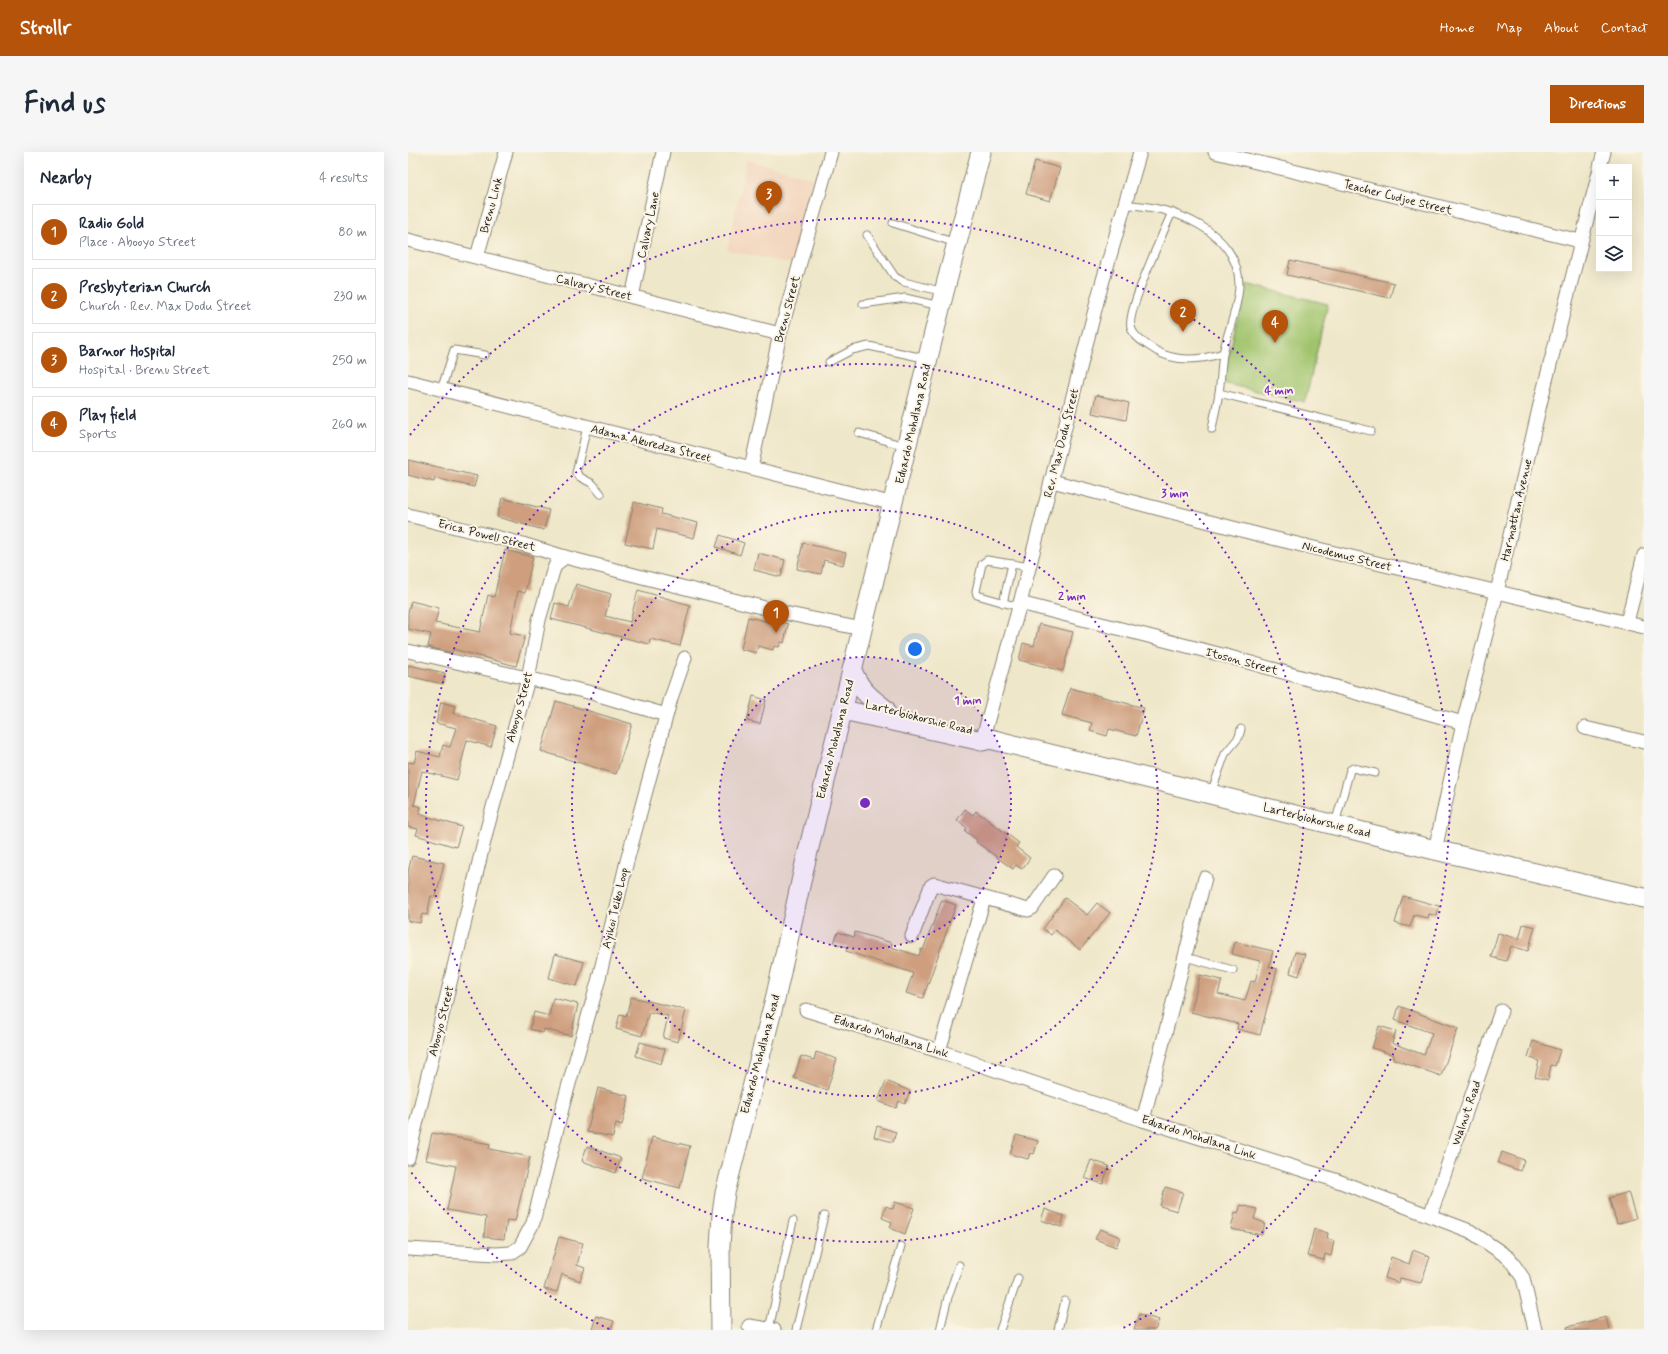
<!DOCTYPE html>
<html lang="en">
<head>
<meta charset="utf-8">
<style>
	:root { --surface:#fff; --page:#f6f6f7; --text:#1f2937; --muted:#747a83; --line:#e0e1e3; --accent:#b45309 }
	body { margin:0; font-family:Mynerve,sans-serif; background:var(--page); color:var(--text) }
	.controls { position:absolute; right:12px; top:12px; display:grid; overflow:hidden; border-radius:0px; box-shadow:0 4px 16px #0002 }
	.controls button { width:36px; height:36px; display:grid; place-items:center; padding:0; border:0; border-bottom:1px solid var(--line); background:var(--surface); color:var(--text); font:20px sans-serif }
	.you { position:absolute; left:507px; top:497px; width:14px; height:14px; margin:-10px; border:3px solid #fff; border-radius:50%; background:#1a73e8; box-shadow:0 0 0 6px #1a73e833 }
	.badge { display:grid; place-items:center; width:26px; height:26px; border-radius:50%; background:var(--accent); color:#fff; font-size:13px; font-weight:700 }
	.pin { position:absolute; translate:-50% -33px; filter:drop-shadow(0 1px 2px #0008) }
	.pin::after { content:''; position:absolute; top:21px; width:14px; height:12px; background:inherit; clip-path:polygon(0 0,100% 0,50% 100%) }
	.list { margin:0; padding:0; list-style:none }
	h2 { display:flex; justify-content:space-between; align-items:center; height:52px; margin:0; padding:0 16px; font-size:17px }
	h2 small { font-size:13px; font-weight:400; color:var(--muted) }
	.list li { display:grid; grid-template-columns:26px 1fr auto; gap:12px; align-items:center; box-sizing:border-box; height:56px; margin:0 8px 8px; padding:0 8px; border:1px solid var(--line); border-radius:0px }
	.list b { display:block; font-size:15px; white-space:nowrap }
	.list p { margin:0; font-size:13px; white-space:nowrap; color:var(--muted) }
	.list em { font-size:13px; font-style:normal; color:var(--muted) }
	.icon { flex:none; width:22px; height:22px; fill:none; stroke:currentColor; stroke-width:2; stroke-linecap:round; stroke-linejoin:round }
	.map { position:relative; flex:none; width:1236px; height:1178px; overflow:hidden; border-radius:0px }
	header { display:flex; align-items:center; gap:24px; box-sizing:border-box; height:56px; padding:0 20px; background:var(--accent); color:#fff }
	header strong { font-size:19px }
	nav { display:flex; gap:22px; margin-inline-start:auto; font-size:14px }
	.intro { display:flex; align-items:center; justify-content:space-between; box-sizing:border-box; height:96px; padding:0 24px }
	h1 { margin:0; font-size:28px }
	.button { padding:10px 18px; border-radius:0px; background:var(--accent); color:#fff; font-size:14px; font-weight:700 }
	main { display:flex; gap:24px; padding:0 24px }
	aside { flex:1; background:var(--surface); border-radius:0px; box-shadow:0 4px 16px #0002 }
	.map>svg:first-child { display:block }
</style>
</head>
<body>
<header>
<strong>Strollr</strong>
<nav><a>Home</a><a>Map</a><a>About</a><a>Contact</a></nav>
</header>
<div class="intro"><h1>Find us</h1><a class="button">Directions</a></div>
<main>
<aside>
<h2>Nearby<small>4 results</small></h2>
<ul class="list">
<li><span class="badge">1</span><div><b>Radio Gold</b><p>Place · Abooyo Street</p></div><em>80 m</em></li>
<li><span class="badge">2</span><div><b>Presbyterian Church</b><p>Church · Rev. Max Dodu Street</p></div><em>230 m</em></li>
<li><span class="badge">3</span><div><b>Barnor Hospital</b><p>Hospital · Brenu Street</p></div><em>250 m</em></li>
<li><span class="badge">4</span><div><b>Play field</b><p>Sports</p></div><em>260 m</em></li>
</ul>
</aside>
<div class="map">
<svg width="1236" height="1178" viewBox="0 0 1236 1178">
	<rect width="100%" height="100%" fill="#fcf5e5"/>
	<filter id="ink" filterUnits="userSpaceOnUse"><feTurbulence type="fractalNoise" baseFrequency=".025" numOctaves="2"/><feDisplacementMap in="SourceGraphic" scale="8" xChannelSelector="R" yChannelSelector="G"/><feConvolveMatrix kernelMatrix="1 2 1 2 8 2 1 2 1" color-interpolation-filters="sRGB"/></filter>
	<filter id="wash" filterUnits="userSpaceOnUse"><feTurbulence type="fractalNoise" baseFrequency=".012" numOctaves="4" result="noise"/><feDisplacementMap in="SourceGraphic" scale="16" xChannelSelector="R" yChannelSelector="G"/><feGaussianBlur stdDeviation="0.9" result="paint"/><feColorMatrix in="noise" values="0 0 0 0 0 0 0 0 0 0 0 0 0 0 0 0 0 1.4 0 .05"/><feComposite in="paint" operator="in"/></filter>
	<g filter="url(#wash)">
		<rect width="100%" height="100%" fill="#efe7c9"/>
		<path fill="#f2d5bd" d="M339,8L405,26L384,112L319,98Z"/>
		<path fill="#a0c46d" stroke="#5e7044" d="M838,132L920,152L897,250L814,231Z"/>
		<g id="blocks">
			<g fill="#ce9e7e">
				<path d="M627,9L652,16L642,49L618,42Z"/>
				<path d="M882,108L986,131L982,146L879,123Z"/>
				<path d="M688,243L721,251L718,268L684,261Z"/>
				<path d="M0,308L69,324L66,335L27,326L26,330L0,323Z"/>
				<path d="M94,346L141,358L136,378L89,365Z"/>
				<path d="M226,350L254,357L253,362L290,371L286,386L249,377L245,397L217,391Z"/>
				<path d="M312,383L336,391L332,403L308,395Z"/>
				<path d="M395,391L438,401L435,413L416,408L413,422L389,417Z"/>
				<path d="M97,398L125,405L117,441L110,439L102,481L117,484L108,514L45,497L44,501L20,495L23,482L0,477V461L3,449L31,456L27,471L72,480L80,443L86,445Z"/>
				<path d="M350,401L377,408L373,425L346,418Z"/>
				<path d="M168,432L203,442L197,464L222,470L230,438L282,453L272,494L242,487L241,492L143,467L147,451L161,455Z"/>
				<path d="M340,465L361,470V467L380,472L376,491L373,490L371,495L366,494L365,498L350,494L348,501L333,497Z"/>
				<path d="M631,472L665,480L655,519L611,508L615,491L626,494Z"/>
				<path d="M0,513L37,521L35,532L0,524Z"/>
				<path d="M662,536L736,556L728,584L701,577L699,584L682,579L684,571L654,563Z"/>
				<path d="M345,544L358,548L352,572L339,569Z"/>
				<path d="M148,549L224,572L208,622L133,599Z"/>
				<path d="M33,550L47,554L45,561L89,574L83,595L59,588L49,628L14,619L6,653L13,655L11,662L54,675L48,695L8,683L10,677L0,675V610L6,611L9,599L32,605L35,593L42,595L48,576L28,571Z"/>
				<path d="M557,657L565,663L568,659L611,691L608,695L622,706L614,717L608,713L605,717L568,690L569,688L557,679L559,676L549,668Z"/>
				<path d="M4,704L36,711L28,745L23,744L19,763L14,762L12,771L0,769V720Z"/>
				<path d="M995,744L1031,754L1029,764L1021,762L1020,766L1006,763L1002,775L987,771Z"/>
				<path d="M657,746L679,763L689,751L702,761L672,798L647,778L643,783L635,777Z"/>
				<path d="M534,748L548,753L515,846L498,841L505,821L438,799L439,795L426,791L430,780L446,785L447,780L484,791L483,795L511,804L513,797L515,798Z"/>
				<path d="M1115,772L1127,775L1120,799L1103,794L1098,809L1083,805L1090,781L1111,787Z"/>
				<path d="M827,790L865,799L861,815L869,817L852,883L829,877L830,872L783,860L792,823L814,828L810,842L837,849L843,829L847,830L852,809L824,802Z"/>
				<path d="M887,800L897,802L891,824L882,821Z"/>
				<path d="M147,802L176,810L169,834L141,826Z"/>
				<path d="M223,845L278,858L270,890L255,886L260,864L241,860L234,884L208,877L212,862L218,864Z"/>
				<path d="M145,846L170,852L163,884L136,877L135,881L122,877L126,860L141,864Z"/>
				<path d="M991,854L1050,876L1033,924L985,907L986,903L964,896L971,874L988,879L984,891L1016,903L1024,881L987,868Z"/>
				<path d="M1125,889L1152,898L1147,914L1143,913L1140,928L1127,925L1131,909L1120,905Z"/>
				<path d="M232,890L257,897L253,912L228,904Z"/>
				<path d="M408,900L429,907L419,938L386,926L393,904L406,908Z"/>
				<path d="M478,929L502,939L497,952L491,949L488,956L470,949Z"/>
				<path d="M190,936L221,944L214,973L208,971L205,985L179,980Z"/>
				<path d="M469,974L488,980L485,990L466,985Z"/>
				<path d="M24,981L82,992L81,997L122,1005L107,1069L99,1068L96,1087L76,1085L78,1065L39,1058L48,1014L18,1008Z"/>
				<path d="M608,983L630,989L626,1002L622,1001L620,1007L602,1002Z"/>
				<path d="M244,985L282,994L272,1036L234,1026Z"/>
				<path d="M179,994L213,1006L208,1021L174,1009Z"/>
				<path d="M1094,1000L1116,1008L1112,1019L1090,1011Z"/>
				<path d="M683,1008L701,1014L695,1032L676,1026Z"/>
				<path d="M757,1035L775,1040L769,1059L752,1054Z"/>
				<path d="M1220,1040L1228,1066L1209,1072L1201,1046Z"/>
				<path d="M487,1050L506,1056L497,1082L482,1076L484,1070L474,1066L478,1054L485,1057Z"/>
				<path d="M833,1053L849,1057L846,1067L857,1071L854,1083L823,1077L827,1060L830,1061Z"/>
				<path d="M637,1057L656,1064L653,1075L633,1068Z"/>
				<path d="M692,1077L712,1085L708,1095L687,1087Z"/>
				<path d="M906,1077L920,1081L919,1087L926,1089L923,1104L917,1102L916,1108L899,1104Z"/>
				<path d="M151,1085L175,1091L169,1113L177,1116L172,1129L154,1122L149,1140L136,1137Z"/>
				<path d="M1005,1098L1022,1105L1013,1131L992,1126L991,1131L977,1126L983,1105L1001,1112Z"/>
				<path d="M731,1162L751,1168L747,1178H726Z"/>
				<path d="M188,1164L206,1169L203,1178H184Z"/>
				<path d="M1198,1165L1201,1178H1160L1159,1175Z"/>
			</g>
		</g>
	</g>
	<g filter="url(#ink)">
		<use href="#blocks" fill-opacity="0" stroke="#868272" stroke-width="1"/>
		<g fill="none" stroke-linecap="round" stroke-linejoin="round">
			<defs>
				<g id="lane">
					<path d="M717,53C762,53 832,79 831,134C830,157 819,180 815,202C813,215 813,228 811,241C809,253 806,265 804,277"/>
					<path d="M764,60C756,80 718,159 723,175C726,186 738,192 747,198C767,211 794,208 815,201"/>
					<path d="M485,71L548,91"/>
					<path d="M459,83L487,125L496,130L536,140"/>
					<path d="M455,152L497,146L532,154"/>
					<path d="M421,210L444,198L461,194L520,207"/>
					<path d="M33,238L46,198L77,203"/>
					<path d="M811,241L963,279"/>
					<path d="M179,275L168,321L172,325L185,332L193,342"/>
					<path d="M451,281L497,294"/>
					<path d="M595,451L604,412"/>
					<path d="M611,455L569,443L568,439L574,412L579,408L622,415"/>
					<path d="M803,641L817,602L831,585L833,577"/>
					<path d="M927,672L942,618L945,616L967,621"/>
					<path d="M777,805L825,818"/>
					<path d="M361,1177L385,1069"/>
					<path d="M388,1178L416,1064"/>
					<path d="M468,1178L493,1094"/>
					<path d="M532,1178L540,1145L551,1113"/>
					<path d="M592,1178L610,1126"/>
					<path d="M650,1178L657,1149"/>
				</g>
				<g id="street">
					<path d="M807,0L1172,89"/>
					<path d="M1192,15L1196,0"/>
					<path d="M0,88L372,182"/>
					<path d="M69,105L98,0"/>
					<path d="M224,145L255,0"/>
					<path d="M0,229L486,352"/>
					<path d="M343,316L372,182L423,0"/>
					<path d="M644,329L860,385L1236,475"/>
					<path d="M0,363L111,391L157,405L242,427L381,462L454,477"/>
					<path d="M612,451L822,505L1055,571"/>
					<path d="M1219,470L1236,403"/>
					<path d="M0,499L184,541L258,563"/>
					<path d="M1177,576L1236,590"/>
					<path d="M574,589L611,455L691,142L732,0"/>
					<path d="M1027,698L1055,571L1089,440L1133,248L1191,20"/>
					<path d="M504,784L523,734L526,732L620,758L624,756L646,724"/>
					<path d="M398,858L531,899L735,968L930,1029L1062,1079L1101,1106L1115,1126L1127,1178"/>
					<path d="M531,899L576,747"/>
					<path d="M735,968L797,726"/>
					<path d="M0,1006L79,677L120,527L131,468L145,419L148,412L157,405"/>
					<path d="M1022,1064L1093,859"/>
					<path d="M0,1097L88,1102L103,1101L112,1095L125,1071L155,953L190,830L219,709L263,546L277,506"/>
					<path d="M341,1174L366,1178"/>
				</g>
				<g id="secondary">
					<path d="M444,518C451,537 461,545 477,557"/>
					<path d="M435,558L574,589L582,587L1027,698L1236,746"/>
					<path d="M313,1178L312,1095L314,1062L317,1041L368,843L396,716L536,140L573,0"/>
				</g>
			</defs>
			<use href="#lane" stroke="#868272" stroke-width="9"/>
			<use href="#street" stroke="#868272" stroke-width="15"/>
			<use href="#secondary" stroke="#868272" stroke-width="21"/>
			<use href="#lane" stroke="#fff" stroke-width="7"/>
			<use href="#street" stroke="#fff" stroke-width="13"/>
			<use href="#secondary" stroke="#fff" stroke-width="19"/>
		</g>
	</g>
	<circle cx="457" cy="651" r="146" fill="#7b2cbf" fill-opacity=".12"/>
	<g fill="none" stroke="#7b2cbf" stroke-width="2" stroke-dasharray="2 4">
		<circle cx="457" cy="651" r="146"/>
		<circle cx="457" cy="651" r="293"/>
		<circle cx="457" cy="651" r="439"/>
		<path d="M201 1177A585 585 0 0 1 2 1019M2 283A585 585 0 1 1 713 1177"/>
	</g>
	<g text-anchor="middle" stroke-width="4" stroke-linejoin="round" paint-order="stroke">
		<g font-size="12" fill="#1c1c1c" stroke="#fcf5e5">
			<text transform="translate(990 45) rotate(14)" y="4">Teacher Cudjoe Street</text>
			<text transform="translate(83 53) rotate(-75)" y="4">Brenu Link</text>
			<text transform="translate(240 73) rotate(-78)" y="4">Calvary Lane</text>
			<text transform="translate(186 135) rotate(14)" y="4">Calvary Street</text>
			<text transform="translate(379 157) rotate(-75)" y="4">Brenu Street</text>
			<text transform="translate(505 272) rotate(-77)" y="4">Eduardo Mohdlana Road</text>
			<text transform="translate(243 291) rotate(14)" y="4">Adama Akuredza Street</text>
			<text transform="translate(653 291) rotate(-76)" y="4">Rev. Max Dodu Street</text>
			<text transform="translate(1108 358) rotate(-77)" y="4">Harmattan Avenue</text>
			<text transform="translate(79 383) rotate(14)" y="4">Erica Powell Street</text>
			<text transform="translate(939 404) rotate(14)" y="4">Nicodemus Street</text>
			<text transform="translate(834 509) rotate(15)" y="4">Itoson Street</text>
			<text transform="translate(111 555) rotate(-75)" y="4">Abooyo Street</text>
			<text transform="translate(511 565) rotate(14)" y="4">Larterbiokorshie Road</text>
			<text transform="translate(427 587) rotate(-76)" y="4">Eduardo Mohdlana Road</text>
			<text transform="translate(909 668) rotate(14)" y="4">Larterbiokorshie Road</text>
			<text transform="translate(207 756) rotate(-77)" y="4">Ayikoi Teiko Loop</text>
			<text transform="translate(33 869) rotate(-76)" y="4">Abooyo Street</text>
			<text transform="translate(483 884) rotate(17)" y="4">Eduardo Mohdlana Link</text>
			<text transform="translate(352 902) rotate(-75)" y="4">Eduardo Mohdlana Road</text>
			<text transform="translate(1058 961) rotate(-71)" y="4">Walnut Road</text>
			<text transform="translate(791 985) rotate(18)" y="4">Eduardo Mohdlana Link</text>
		</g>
	</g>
	<circle cx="457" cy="651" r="6" fill="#7b2cbf" stroke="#fcf5e5" stroke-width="2"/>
	<g font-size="12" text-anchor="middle" font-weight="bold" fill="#7b2cbf" stroke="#fcf5e5" stroke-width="4" stroke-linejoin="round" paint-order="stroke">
		<text x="871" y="242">4 min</text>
		<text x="767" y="345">3 min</text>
		<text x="664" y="448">2 min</text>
		<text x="560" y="552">1 min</text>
	</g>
</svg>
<div class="controls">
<button>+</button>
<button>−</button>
<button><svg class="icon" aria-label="layers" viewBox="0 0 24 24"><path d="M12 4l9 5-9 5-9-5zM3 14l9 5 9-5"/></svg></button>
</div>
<div class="you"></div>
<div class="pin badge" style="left:368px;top:481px">1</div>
<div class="pin badge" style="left:775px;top:180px">2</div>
<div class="pin badge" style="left:361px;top:62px">3</div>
<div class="pin badge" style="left:867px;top:191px">4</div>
</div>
</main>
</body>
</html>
